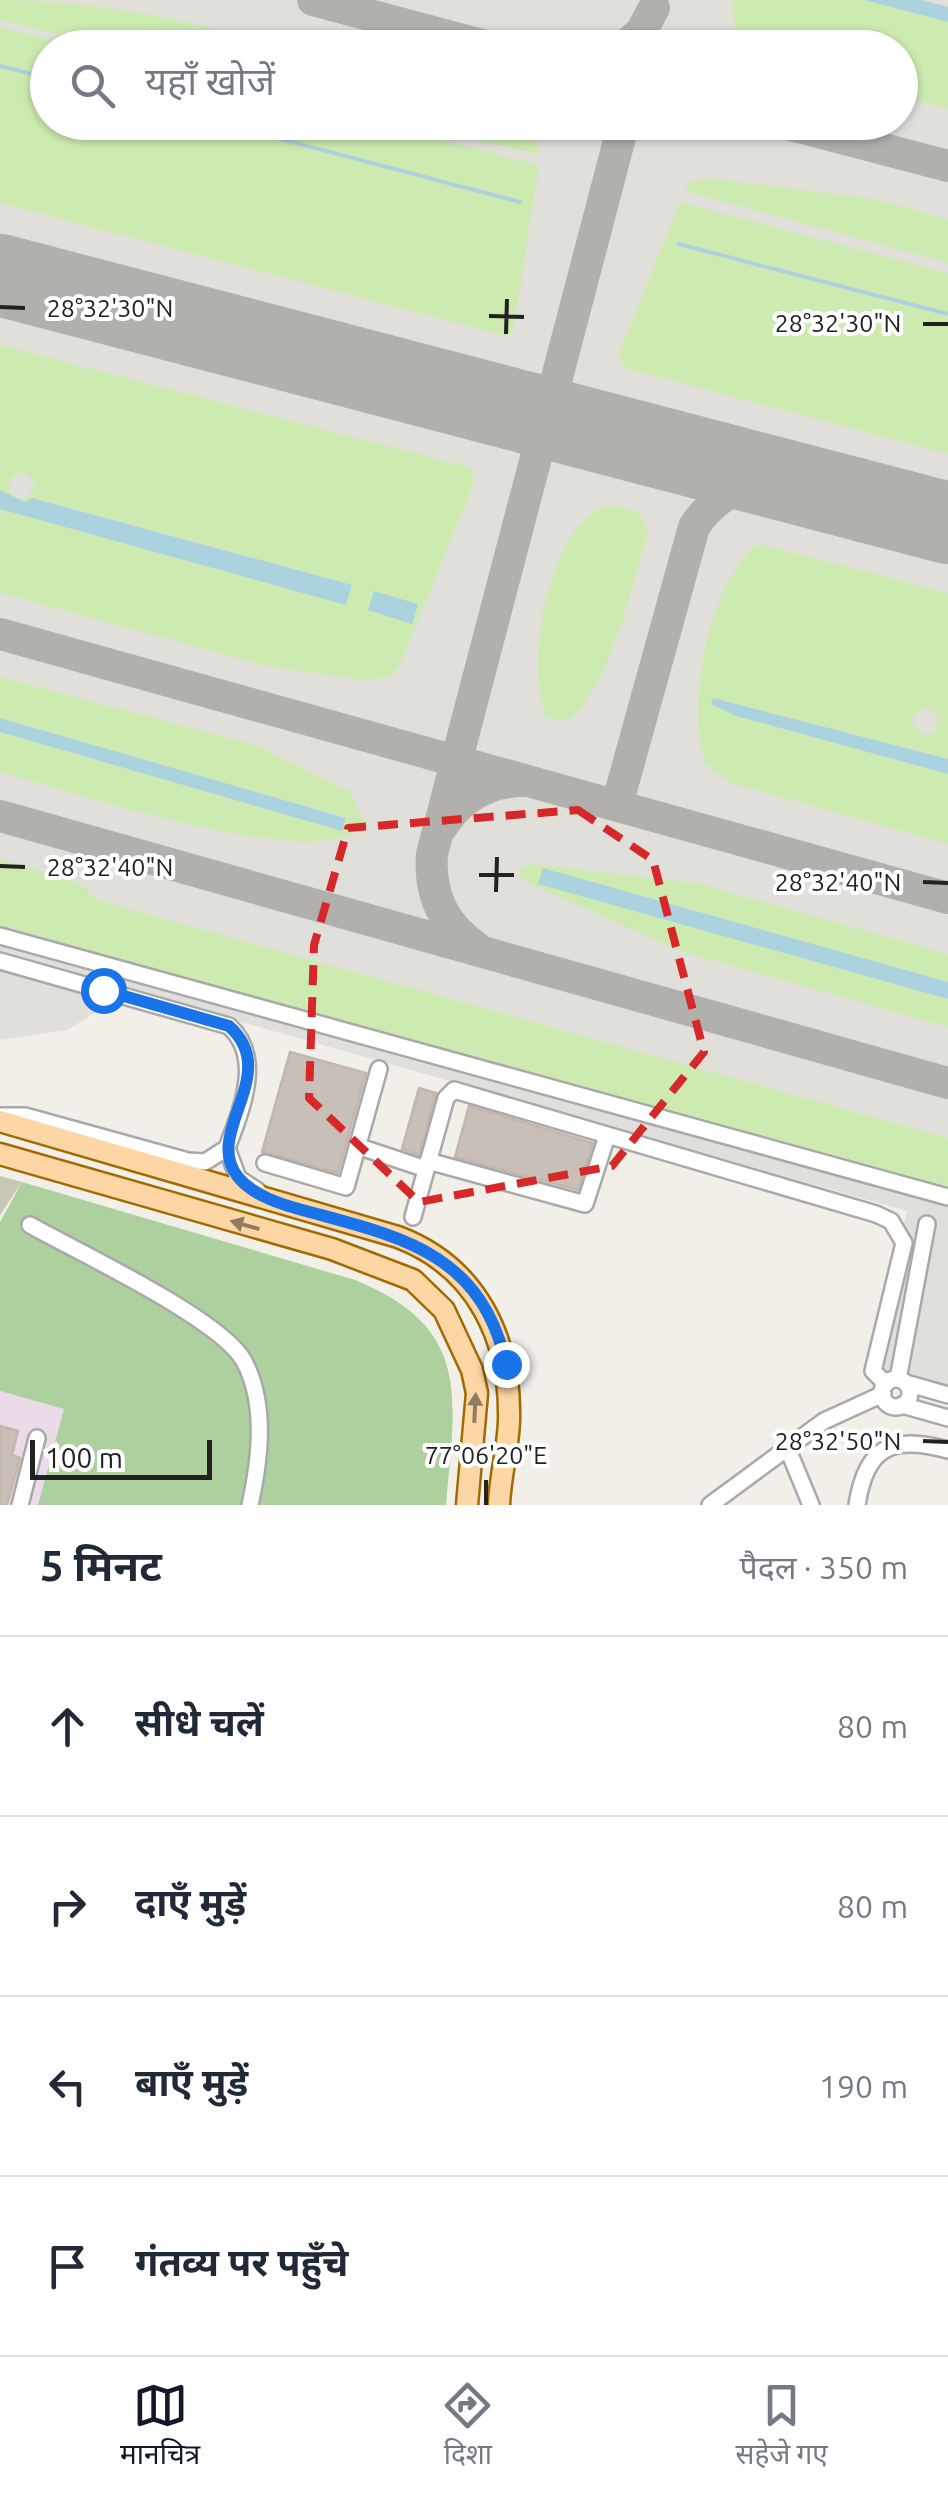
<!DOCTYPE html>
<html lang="hi">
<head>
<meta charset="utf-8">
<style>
	:root { --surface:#fff; --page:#f6f6f7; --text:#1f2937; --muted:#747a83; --line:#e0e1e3; --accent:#111827 }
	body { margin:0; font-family:Ubuntu,"Noto Sans Devanagari",sans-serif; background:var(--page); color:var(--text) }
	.scale { position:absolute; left:30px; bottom:25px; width:182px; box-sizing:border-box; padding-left:10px; border:5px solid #222; border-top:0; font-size:28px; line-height:35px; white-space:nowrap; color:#222; -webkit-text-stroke:8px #fff; paint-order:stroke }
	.stop { position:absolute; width:30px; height:30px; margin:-22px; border:8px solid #1a73e8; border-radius:50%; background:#fff }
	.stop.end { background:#1a73e8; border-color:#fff; box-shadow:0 2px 10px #0008 }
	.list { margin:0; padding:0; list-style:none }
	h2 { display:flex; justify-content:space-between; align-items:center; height:130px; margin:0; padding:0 40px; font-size:42px }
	h2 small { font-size:32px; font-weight:400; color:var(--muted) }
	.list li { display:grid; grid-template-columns:65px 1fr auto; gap:30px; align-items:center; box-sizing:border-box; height:180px; padding:0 40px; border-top:2px solid var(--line) }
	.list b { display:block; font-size:38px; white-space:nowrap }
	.list em { font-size:32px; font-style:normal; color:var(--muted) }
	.icon { flex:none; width:55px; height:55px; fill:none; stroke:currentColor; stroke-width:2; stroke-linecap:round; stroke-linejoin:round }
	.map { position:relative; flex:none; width:948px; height:1505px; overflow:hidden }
	.search { position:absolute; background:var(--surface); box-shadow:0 2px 8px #0004; left:30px; right:30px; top:30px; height:110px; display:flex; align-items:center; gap:25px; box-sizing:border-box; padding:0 35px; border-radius:55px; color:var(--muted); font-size:38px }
	.sheet { height:850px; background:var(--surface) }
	nav { display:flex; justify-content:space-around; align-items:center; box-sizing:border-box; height:140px; border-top:2px solid var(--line); background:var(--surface); font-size:28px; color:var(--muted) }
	nav a { display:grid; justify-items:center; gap:5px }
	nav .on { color:var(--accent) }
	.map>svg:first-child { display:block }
</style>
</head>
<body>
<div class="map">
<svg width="948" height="1505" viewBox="0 0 948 1505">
	<rect width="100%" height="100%" fill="#f2efe9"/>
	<path fill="#ebdbe8" d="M0,1391L65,1408L38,1505H0Z"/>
	<path fill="#e1dfda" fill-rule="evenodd" d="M0,0H948V1389L872,1368L907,1211L140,993L119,998L67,1030L0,1040ZM48,48H900V122H48Z"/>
	<path fill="#c7c7b4" d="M0,1176L22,1182L0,1215Z"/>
	<g fill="#cdebb0" fill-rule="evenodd">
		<path d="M0,0C100,0 192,22 288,47H110L0,20Z"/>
		<path d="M732,0H864L948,22V109L901,96L900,48L774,47L735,29Z"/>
		<path d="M0,27L79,47L48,48V122L372,123L539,165L513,332L506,336L0,203Z"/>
		<path d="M409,123H501L534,138L540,155Z"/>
		<path d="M709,178L869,198L948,219V263L685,191L688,183Z"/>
		<path d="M680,202L948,273V454L625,368L618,356Z"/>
		<path d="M0,345L472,468L474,483L399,667L387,677L367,681L266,666L0,593V509L346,605L352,585L33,498L25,502L0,490ZM17,473H25L35,482L27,498L18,499L9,491L8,482Z"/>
		<path d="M611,505L638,511L648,531C632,583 612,689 566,721L547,718C523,669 549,516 611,505Z"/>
		<path d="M759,544L948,593V759L714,698L736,716L948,774V844L731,783L705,764C686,707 708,580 759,544ZM929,708L939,717L934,733L922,735L912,720L916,712Z"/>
		<path d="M0,677L252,744L351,792L364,823C332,880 59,788 0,772V732L342,831L346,818L0,718Z"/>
		<path d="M0,859L75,881L100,901L948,1138V1192L0,926Z"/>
		<path d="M530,864L696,883L948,954V982L543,868L539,883L948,999V1027L680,951L526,882L519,875L522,867Z"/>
	</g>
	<path fill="#add19e" d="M22,1182L355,1280C473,1328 455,1397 446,1505H38L64,1409L0,1391V1222Z"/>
	<g fill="#aad3df">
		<path d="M864,0H921L948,7V22Z"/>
		<path d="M0,490L25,502L32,498L352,585L346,605L0,509Z"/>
		<path d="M374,591L418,604L412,624L368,610Z"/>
		<path d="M713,698L948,759V774L736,716L711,704Z"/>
		<path d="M0,718L346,818L342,831L0,732Z"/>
		<path d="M543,868L948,982V999L538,884Z"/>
	</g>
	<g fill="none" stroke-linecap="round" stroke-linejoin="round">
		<g stroke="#aad3df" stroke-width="4">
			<path d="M0,66L48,78"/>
			<path d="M216,122L520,202"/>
			<path d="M678,244L948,314"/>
		</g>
		<g stroke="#b1b0ac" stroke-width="32">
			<path d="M313,0L493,48"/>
			<path d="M623,48L641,32L654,8"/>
			<path d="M780,122L948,166"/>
			<path d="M0,634L948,898"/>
			<path d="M617,805L694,527C719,488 752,481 796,483"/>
			<path d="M0,816L948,1083"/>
			<path d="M441,828C460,798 488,781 524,781"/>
			<path d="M476,947C443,925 429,894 432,854L624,122"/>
		</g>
		<path stroke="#b1b0ac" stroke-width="82" d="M0,275L948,523"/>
	</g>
	<g fill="#c7bfb8" stroke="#c4b6ab" stroke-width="2.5">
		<path d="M290,1052L366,1073L338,1173L262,1152Z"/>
		<path d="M419,1088L436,1093L419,1155L402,1149Z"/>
		<path d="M469,1106L593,1143L578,1190L455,1157Z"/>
		<path d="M0,1426L18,1431L12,1455L20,1458L7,1505H0Z"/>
	</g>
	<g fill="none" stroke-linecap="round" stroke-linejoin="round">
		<defs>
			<g id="minor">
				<path d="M0,936L948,1197"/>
				<path d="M0,961L229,1026C264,1058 241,1110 227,1148L205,1162L188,1161L25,1116H1"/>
				<path d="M357,1146L426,1169"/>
				<path d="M227,1148L238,1178L258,1191"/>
				<path d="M428,1161L585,1204L607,1136"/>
				<path d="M265,1163L346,1187L379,1069"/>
				<path d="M413,1217L446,1098L454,1090L876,1214L891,1221L904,1243L873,1371L886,1384"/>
				<path d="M30,1225C78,1252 221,1319 244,1361C267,1405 260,1459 250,1505"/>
				<path d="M898,1379L927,1224"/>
				<circle cx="896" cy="1393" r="14"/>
				<path d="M906,1383L948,1395"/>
				<path d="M902,1405L948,1418"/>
				<path d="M787,1447L811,1505"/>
				<path d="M20,1505L37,1438"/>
				<path d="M710,1505L824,1421L883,1394"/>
				<path d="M857,1505C866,1446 892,1435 948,1450"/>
			</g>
			<g id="major">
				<path d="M0,1121L398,1237C477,1267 511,1339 509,1421C508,1449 500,1477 499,1505"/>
				<path d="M0,1154L332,1249L413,1280L444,1310L472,1370L477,1393L467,1505"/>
			</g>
		</defs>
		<use href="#minor" stroke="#a9a9a9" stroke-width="20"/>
		<use href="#major" stroke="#a06b00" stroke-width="25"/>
		<use href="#minor" stroke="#fff" stroke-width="15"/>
		<use href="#major" stroke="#fcd6a4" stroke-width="20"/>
	</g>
	<defs><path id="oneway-solid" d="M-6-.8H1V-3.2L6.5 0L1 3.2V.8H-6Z" transform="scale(2.5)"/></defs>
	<g fill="#8f7c63">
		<use href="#oneway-solid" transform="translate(245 1225) rotate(-164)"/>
		<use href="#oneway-solid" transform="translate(475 1408) rotate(-87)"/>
	</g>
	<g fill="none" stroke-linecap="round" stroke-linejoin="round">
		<path stroke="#1a73e8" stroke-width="12" d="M103,990L229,1026C283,1074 202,1133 238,1177C253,1196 283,1205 306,1211C402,1237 481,1253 506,1364"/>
	</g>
	<path fill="none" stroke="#d62828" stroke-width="8" stroke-dasharray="20 12" stroke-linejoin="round" d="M578,810L653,860L704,1052L612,1166L419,1202L309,1098L314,945L348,828Z"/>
	<path fill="none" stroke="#222" stroke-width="4" d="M0,307L25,308M489,316L524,317M923,324H948M506,334L507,299M0,866L25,867M479,875H514M923,882L948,883M496,892L497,857M923,1441L948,1442M486,1505V1480"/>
	<g font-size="25" text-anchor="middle" fill="#222" stroke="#fff" stroke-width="8" stroke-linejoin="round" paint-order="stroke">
		<text x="110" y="317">28°32'30"N</text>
		<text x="838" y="332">28°32'30"N</text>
		<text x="110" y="876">28°32'40"N</text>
		<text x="838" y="891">28°32'40"N</text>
		<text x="838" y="1450">28°32'50"N</text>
		<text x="486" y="1464">77°06'20"E</text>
	</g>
</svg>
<div class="scale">100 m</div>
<div class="stop" style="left:103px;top:990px"></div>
<div class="stop end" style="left:506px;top:1364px"></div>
<div class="search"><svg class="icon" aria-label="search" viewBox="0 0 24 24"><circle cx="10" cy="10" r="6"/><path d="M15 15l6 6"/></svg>यहाँ खोजें</div>
</div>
<section class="sheet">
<h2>5 मिनट<small>पैदल · 350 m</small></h2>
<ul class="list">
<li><svg class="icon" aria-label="ahead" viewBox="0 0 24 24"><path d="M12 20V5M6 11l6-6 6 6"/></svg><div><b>सीधे चलें</b></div><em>80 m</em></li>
<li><svg class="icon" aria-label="right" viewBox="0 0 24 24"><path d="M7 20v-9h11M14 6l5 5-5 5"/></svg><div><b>दाएँ मुड़ें</b></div><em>80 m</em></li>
<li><svg class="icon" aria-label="left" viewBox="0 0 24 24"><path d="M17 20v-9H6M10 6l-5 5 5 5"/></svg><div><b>बाएँ मुड़ें</b></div><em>190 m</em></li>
<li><svg class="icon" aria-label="arrive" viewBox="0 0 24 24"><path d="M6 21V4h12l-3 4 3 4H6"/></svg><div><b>गंतव्य पर पहुँचे</b></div></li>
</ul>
</section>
<nav>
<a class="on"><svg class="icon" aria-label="map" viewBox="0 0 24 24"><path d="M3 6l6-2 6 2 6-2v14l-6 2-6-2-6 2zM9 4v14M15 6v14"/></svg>मानचित्र</a>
<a><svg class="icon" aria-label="directions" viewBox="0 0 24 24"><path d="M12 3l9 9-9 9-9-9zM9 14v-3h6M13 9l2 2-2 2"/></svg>दिशा</a>
<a><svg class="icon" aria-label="saved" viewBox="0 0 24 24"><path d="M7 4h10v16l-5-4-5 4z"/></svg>सहेजे गए</a>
</nav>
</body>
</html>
